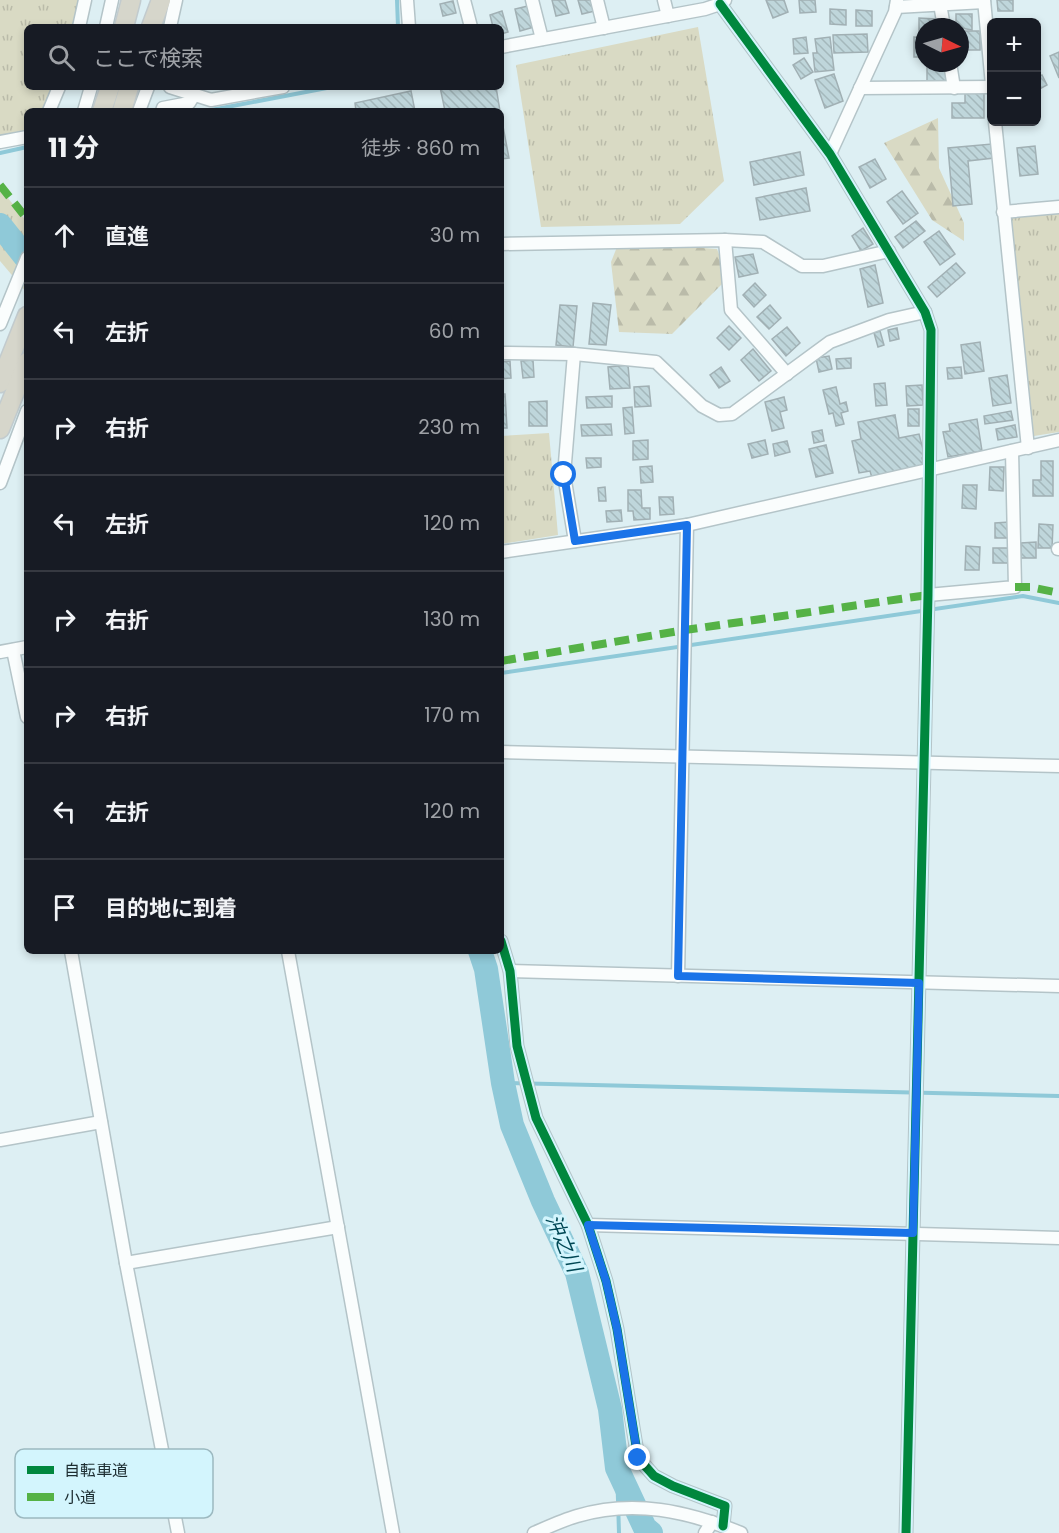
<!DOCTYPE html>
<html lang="ja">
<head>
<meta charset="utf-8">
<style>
	:root { --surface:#171b24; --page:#20242c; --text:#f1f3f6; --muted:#9ea1a6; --line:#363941 }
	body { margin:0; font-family:Poppins,"Noto Sans JP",sans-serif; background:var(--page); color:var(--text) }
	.controls { position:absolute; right:18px; top:18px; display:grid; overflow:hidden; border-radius:9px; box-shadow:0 3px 9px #0003 }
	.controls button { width:54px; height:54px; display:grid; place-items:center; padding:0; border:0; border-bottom:2px solid var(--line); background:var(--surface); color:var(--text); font:30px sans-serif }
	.compass { position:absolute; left:915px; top:18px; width:54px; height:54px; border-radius:50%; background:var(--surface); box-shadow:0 3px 9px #0003; rotate:95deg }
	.stop { position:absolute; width:18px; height:18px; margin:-14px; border:4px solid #1a73e8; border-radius:50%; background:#fff }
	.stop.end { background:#1a73e8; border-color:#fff; box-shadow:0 2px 6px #0008 }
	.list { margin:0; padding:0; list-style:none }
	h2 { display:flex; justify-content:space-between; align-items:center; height:78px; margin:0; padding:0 24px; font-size:26px }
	h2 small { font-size:20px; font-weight:400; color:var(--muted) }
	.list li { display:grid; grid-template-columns:39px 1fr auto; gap:18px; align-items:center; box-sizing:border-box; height:96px; padding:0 24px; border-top:2px solid var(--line) }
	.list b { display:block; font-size:22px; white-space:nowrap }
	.list em { font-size:20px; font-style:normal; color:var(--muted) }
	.icon { flex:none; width:33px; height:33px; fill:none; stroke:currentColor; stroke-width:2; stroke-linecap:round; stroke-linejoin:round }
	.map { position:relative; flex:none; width:1059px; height:1533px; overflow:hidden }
	.search { position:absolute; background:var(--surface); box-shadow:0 3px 9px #0003; left:24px; top:24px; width:480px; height:66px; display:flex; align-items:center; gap:15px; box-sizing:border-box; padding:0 21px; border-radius:9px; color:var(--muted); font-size:22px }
	.panel { position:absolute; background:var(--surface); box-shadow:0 3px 9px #0003; left:24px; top:108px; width:480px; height:846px; border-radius:9px }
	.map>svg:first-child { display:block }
</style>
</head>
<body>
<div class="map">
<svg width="1059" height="1533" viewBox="0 0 1059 1533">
	<defs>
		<pattern id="grass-tufts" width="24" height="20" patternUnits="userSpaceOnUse" patternTransform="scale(1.5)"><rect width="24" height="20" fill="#d9dac4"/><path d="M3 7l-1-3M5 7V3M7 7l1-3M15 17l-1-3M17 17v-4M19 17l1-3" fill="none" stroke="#babba9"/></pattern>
		<pattern id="forest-firs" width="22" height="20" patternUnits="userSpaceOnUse" patternTransform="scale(1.5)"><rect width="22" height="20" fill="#d9dac4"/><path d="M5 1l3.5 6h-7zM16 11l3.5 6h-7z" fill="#babba9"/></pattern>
		<pattern id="building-back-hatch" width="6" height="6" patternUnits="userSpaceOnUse" patternTransform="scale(1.5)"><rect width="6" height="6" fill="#bfd6db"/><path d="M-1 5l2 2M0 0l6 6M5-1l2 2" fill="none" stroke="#a4b8bc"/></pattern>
	</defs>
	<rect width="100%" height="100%" fill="#ddeff3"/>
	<g fill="url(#grass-tufts)">
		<path d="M0,0H84L77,27H27V87H57L48,111H27V132L0,140Z"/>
		<path d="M698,27L724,181L680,224L541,227L516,65Z"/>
		<path d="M0,188L27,222V293L0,261Z"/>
		<path d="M1059,208V432L1034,436L997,216Z"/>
		<path d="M549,433L558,535L501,544V436Z"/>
	</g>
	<g fill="url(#forest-firs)">
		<path d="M938,118L939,168L964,223V241L932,220L884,143Z"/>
		<path d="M619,242L717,249L728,278L672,334L619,332L611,262Z"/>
	</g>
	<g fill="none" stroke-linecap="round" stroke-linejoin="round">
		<g stroke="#8fc9d8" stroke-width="4">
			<path d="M397,0L398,27"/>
			<path d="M206,111L332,87"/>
			<path d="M0,153L27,147"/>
			<path d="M501,673L1023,596L1059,603"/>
			<path d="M503,1083L1059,1096"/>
			<path d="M617,1468L619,1533"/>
			<path d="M645,1528L647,1533"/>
		</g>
		<g stroke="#8fc9d8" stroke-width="24">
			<path d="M0,225L27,259"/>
			<path d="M480,951L486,969L503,1083L512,1125L543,1201L577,1273L610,1409L617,1468L645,1528L651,1533"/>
		</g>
	</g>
	<g fill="url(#building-back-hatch)" stroke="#a1b0b4" stroke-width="1.5">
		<path d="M552,0H565L569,13L556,16Z"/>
		<path d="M578,0H592L595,11L582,14Z"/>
		<path d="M766,0H784L788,12L773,18Z"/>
		<path d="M799,0H815L816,12L800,13Z"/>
		<path d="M997,0H1013V11H998Z"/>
		<path d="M453,1L456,13L443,16L440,4Z"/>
		<path d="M528,6L534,27L520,31L515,9Z"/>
		<path d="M830,9L846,10V25L830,24Z"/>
		<path d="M856,10L872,11V26H856Z"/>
		<path d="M502,11L508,32L501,34V27H493L490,15Z"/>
		<path d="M956,14H972V30L956,27Z"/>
		<path d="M919,18L935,19V27H924V34H919Z"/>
		<path d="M962,31H980V50H961Z"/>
		<path d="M867,34L868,52L834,53L833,35Z"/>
		<path d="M806,37L808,53L794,54L793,39Z"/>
		<path d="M830,37L834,70L815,72L813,53H817L815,39Z"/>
		<path d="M914,37L924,38V57H914Z"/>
		<path d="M1059,52V78L1050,56Z"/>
		<path d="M804,58L813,72L801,79L793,65Z"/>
		<rect x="927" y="63" width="19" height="19"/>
		<path d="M834,74L843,101L825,108L815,80Z"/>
		<path d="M1042,75L1047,85L1036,91V78Z"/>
		<path d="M440,87H496L500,111H445Z"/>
		<path d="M411,91L415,111H356L355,103Z"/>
		<path d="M965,93H984V118H952V103H965Z"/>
		<path d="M501,116L509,158L501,159Z"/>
		<path d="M992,144L994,158L968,161L972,204L953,206L948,148Z"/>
		<path d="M1035,146L1038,174L1020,176L1017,148Z"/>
		<path d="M800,152L804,175L754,185L750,162Z"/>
		<path d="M875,159L886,179L870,188L859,167Z"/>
		<path d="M806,188L810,211L760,220L756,198Z"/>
		<path d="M902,191L918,213L903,224L887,202Z"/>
		<path d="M916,221L925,231L903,248L895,237Z"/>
		<path d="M863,228L873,244L861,251L852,236Z"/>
		<path d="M939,231L955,254L940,265L924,242Z"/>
		<path d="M753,254L758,273L739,277L735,257Z"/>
		<path d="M956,263L965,273L937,297L928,287Z"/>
		<path d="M875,265L883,303L868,307L860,269Z"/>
		<path d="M755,283L766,295L754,307L743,295Z"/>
		<path d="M593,303L611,305L606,345L589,344Z"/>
		<path d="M560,305L577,306L573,347L556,345Z"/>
		<path d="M770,305L781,318L769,329L757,317Z"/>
		<path d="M729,326L741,338L729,350L717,338Z"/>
		<path d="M787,327L800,343L786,356L772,339Z"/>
		<path d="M897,328L899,339L890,341L888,330Z"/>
		<path d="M880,331L884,345L878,347L874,333Z"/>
		<path d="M980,342L984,371L965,374L961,345Z"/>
		<path d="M753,349L771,371L759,381L741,360Z"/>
		<path d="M829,356L832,369L819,372L816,358Z"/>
		<path d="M851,358V368L837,369L836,359Z"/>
		<path d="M533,360L534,377L523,378L521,361Z"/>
		<path d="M510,361L511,378L501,379V362Z"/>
		<path d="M628,365L630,388L610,389L608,367Z"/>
		<path d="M721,367L730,381L719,388L710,375Z"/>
		<path d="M961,367L962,378L948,379L947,368Z"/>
		<path d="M1007,375L1011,403L993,406L989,378Z"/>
		<path d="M885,383L887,405L876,406L874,384Z"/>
		<path d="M922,385L923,405L907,406L906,386Z"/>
		<path d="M649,386L651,406L635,407L634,387Z"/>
		<path d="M836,387L840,404L846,402L848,411L841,413L844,424L836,426L833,413L829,414L823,390Z"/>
		<path d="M501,394H505L507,428H501Z"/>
		<path d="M612,396V407L587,408L586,397Z"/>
		<path d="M784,397L787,410L780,412L784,428L772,431L765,402Z"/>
		<path d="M547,401V426H529V402Z"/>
		<path d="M632,407L634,433L625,434L623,408Z"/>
		<rect x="908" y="409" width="11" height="17"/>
		<path d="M1011,411L1013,420L985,424L984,416Z"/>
		<path d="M895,415L899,438L919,434L925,457L922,458L925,468L872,478L870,471L859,473L852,441L861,439L858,422Z"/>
		<path d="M977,419L982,451L948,457L943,432L950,431L949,424Z"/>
		<path d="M611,424L612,435L582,436L581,425Z"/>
		<path d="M1015,425L1017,437L998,440L996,429Z"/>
		<path d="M822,430L824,441L814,443L812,432Z"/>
		<path d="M648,440V459L633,460V441Z"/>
		<path d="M765,440L768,454L752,458L748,444Z"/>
		<path d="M787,441L790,452L775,456L773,444Z"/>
		<path d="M826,445L833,473L816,477L809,449Z"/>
		<path d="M586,458H601V467L587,468Z"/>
		<path d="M1041,461H1053V496H1033V480H1041Z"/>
		<path d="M652,466L653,482L641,483L640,467Z"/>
		<path d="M990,467H1004L1003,491L989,490Z"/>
		<path d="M963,485H977L976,509L962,508Z"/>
		<path d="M605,487L606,501H599L598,488Z"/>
		<path d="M628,490H641L642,508H650V519L634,520L633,511H628Z"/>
		<path d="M659,497H673L674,514L660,515Z"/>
		<path d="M621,510L622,521L607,522L606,511Z"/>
		<path d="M1009,522V538H995V523Z"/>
		<path d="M1039,524L1053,525L1052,548H1038Z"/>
		<path d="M1036,542V558H1021V543Z"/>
		<path d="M966,546L980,547L979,570H965Z"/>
		<rect x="993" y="548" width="15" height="15"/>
	</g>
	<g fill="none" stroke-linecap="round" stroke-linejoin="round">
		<defs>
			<g id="minor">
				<path d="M407,0L409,27"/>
				<path d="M464,0L471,27"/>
				<path d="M532,0L542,39"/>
				<path d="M597,0L604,28"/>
				<path d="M664,0L668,16"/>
				<path d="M984,0L992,85"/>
				<path d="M720,4L830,154L925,312L931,330L928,595L906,1533"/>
				<path d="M940,4L944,27"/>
				<path d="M896,7L984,2"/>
				<path d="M79,27L85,0"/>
				<path d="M106,27L112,0"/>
				<path d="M170,27L176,0"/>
				<path d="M501,47L705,9L720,4L725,0"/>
				<path d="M950,63L954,88"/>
				<path d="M170,87L211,100L283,87"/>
				<path d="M860,88L992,87"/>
				<path d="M49,111L59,87"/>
				<path d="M84,111L91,87"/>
				<path d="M139,111L148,87"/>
				<path d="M162,111L163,108L189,103L194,95"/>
				<path d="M995,122L1028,448"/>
				<path d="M0,142L27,137"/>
				<path d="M830,154L895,12L897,0"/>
				<path d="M1003,212L1059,207"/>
				<path d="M725,240L731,310L787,374"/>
				<path d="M501,244L725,240L763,242L802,266H823L889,251"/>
				<path d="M0,324L27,258"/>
				<path d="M501,353L574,354L656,362L702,406L719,415L732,414L830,342L889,320L925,312"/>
				<path d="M574,354L564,475L575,541"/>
				<path d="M0,483L27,411"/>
				<path d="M1058,549H1059"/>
				<path d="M501,552L687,525L1059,440"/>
				<path d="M928,595L1015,587L1012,451"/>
				<path d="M13,650L27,717"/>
				<path d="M0,652L27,647"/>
				<path d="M501,752L1059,766"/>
				<path d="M501,941L510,971L517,1046L536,1118L588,1225L606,1281L617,1329L638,1458L654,1476L673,1486L725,1506L723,1526"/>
				<path d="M71,951L126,1263L178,1533"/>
				<path d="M288,951L393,1533"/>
				<path d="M510,971L1059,986"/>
				<path d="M678,976L687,525"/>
				<path d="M0,1140L101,1122"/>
				<path d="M588,1225L1059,1238"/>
				<path d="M126,1263L338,1227"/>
				<path d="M534,1533C548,1527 563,1520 577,1516C634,1499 687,1511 741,1533"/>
				<path d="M705,1533L712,1522"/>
			</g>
			<g id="highway">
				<path d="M124,27L131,0"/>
				<path d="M151,27L161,0"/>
				<path d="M102,111L110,87"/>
				<path d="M122,111L129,87"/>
				<path d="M0,383L27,316"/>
				<path d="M0,429L27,362"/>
			</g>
		</defs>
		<use href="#minor" stroke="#b4c4c8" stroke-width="15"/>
		<use href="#highway" stroke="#c2cbce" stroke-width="21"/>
		<use href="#minor" stroke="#fafdfd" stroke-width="12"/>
		<use href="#highway" stroke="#d6d6cb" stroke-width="18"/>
		<g stroke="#55b246" stroke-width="8" stroke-dasharray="15 8" stroke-linecap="butt">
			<path d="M0,185L27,219"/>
			<path d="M1015,587H1030L1059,593"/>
			<path d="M501,661L685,630L928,595"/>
		</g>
		<defs>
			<g id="cycleway">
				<path d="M720,4L830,154L925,312L931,330L928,595L906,1533"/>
				<path d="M501,941L510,971L517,1046L536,1118L588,1225L606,1281L617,1329L638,1458L654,1476L673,1486L725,1506L723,1526"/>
			</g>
		</defs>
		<use href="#cycleway" stroke="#d3f5fd" stroke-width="13"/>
		<use href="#cycleway" stroke="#00873e" stroke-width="9"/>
	</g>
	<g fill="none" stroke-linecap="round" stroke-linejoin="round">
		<path stroke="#1a73e8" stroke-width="8" d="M564,475L575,541L687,525L678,976L919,983L913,1233L588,1225L606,1281L617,1329L638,1458"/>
	</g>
	<g text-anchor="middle" stroke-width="6" stroke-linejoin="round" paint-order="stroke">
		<g font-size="20" font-style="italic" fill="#004855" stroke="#d3f5fd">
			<text transform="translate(564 1243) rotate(67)" y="7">沖之川</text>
		</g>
	</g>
	<rect x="15" y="1449" width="198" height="69" rx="9" fill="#d3f5fd" stroke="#9cb9c0" stroke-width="1.5"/>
	<rect x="27" y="1466" width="27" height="8" fill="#00873e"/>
	<rect x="27" y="1493" width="27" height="8" fill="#55b246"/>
	<g font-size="16" fill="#1d2d31">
		<text x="64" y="1476">自転車道</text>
		<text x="64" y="1503">小道</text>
	</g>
</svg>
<div class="controls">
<button>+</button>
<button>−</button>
</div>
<svg class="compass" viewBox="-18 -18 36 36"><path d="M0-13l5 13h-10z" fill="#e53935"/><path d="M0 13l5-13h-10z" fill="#9ea1a6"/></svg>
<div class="stop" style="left:564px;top:475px"></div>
<div class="stop end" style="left:638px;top:1458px"></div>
<div class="search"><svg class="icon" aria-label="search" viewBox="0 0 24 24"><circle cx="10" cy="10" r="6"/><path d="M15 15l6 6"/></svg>ここで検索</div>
<section class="panel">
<h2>11 分<small>徒歩 · 860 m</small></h2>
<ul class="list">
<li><svg class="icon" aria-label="ahead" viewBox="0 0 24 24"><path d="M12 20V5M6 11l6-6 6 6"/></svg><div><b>直進</b></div><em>30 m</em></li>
<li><svg class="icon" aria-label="left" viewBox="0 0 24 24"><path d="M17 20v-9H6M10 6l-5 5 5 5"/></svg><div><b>左折</b></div><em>60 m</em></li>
<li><svg class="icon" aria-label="right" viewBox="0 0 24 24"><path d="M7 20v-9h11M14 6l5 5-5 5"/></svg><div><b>右折</b></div><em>230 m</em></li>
<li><svg class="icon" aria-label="left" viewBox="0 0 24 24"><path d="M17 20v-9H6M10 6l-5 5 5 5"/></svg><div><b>左折</b></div><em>120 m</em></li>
<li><svg class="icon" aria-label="right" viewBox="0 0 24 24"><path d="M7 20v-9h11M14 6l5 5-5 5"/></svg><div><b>右折</b></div><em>130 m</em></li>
<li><svg class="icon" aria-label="right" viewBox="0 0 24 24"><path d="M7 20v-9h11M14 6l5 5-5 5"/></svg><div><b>右折</b></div><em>170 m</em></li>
<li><svg class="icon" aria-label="left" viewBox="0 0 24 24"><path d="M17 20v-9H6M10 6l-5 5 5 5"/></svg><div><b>左折</b></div><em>120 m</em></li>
<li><svg class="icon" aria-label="arrive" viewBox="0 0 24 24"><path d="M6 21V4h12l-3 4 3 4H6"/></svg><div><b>目的地に到着</b></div></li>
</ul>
</section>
</div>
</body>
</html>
